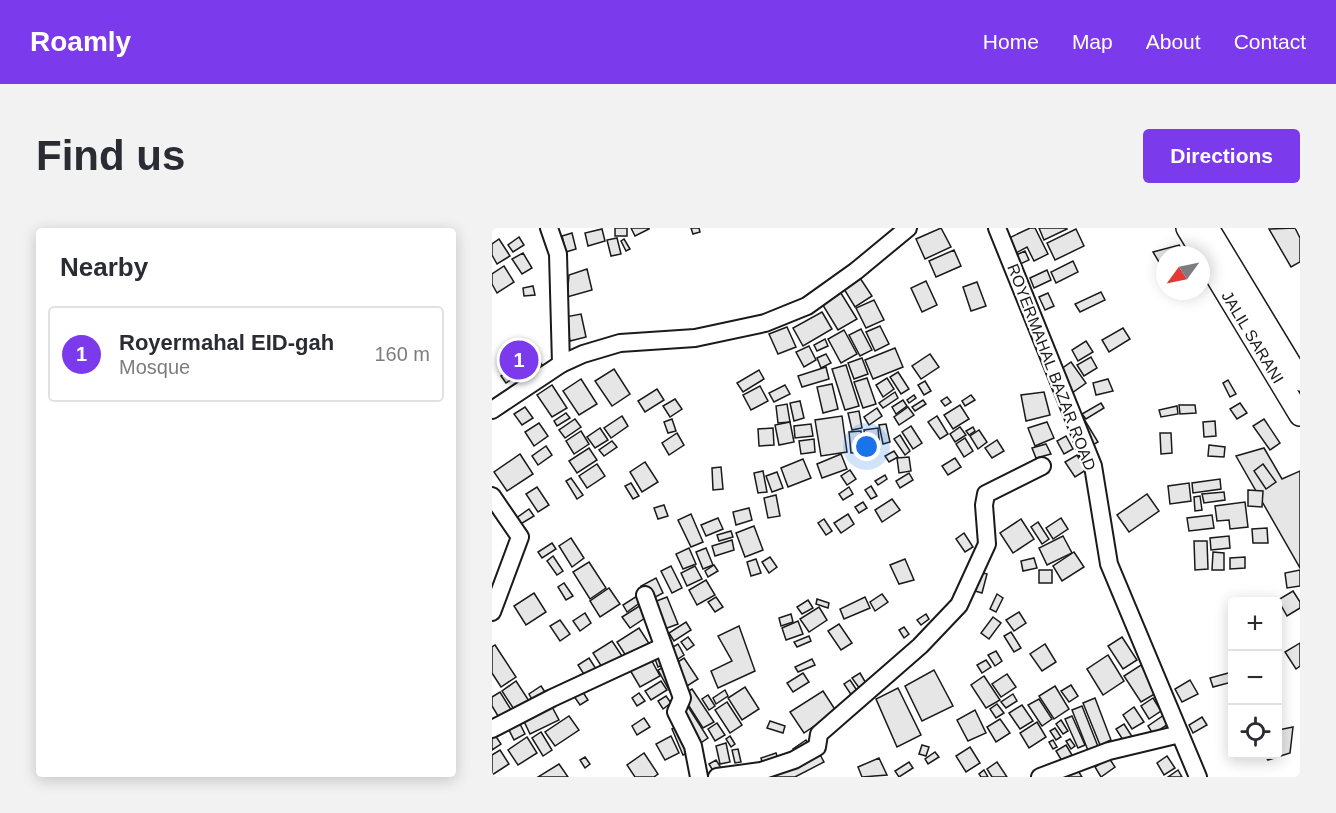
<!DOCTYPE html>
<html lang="en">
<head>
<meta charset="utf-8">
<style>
	:root { --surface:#fff; --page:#f2f2f3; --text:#2b2b33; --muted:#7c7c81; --line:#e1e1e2; --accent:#7c3aed }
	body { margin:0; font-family:Arial,sans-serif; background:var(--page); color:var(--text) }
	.controls { position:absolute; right:18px; bottom:18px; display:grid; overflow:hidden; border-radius:6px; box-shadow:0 3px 15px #0003 }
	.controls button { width:54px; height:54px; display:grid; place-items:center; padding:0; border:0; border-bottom:2px solid var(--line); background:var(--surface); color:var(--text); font:30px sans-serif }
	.compass { position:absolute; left:664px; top:18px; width:54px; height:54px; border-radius:50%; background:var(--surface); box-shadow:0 3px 15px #0003; rotate:237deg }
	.you { position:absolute; left:375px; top:219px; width:21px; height:21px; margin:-15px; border:4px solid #fff; border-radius:50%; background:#1a73e8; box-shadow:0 0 0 9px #1a73e833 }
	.badge { display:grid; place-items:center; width:39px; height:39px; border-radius:50%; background:var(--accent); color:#fff; font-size:20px; font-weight:700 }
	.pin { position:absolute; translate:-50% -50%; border:3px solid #fff; box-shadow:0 2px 6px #0006 }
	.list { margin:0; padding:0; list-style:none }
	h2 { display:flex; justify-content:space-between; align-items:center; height:78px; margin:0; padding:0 24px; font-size:26px }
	h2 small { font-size:20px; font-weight:400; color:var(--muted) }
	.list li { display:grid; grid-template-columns:39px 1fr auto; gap:18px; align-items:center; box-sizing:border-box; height:96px; margin:0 12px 12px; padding:0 12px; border:2px solid var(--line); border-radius:6px }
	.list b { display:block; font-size:22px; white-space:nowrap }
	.list p { margin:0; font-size:20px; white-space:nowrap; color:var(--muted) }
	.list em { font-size:20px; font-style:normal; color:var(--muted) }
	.icon { flex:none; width:33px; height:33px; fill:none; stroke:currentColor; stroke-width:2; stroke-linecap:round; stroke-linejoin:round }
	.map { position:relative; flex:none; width:808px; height:549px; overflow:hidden; border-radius:6px }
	header { display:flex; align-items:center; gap:36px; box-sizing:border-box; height:84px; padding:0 30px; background:var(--accent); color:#fff }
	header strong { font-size:28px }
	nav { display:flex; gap:33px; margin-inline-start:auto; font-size:21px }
	.intro { display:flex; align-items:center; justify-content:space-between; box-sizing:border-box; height:144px; padding:0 36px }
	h1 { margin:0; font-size:42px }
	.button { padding:15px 27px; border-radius:6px; background:var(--accent); color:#fff; font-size:21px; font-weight:700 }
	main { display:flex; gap:36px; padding:0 36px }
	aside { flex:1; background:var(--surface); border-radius:6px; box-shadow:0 3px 15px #0003 }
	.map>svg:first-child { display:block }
</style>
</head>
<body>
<header>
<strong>Roamly</strong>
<nav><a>Home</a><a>Map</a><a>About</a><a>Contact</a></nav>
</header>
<div class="intro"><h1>Find us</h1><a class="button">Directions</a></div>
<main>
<aside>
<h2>Nearby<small></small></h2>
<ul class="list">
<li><span class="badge">1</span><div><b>Royermahal EID-gah</b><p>Mosque</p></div><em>160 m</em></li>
</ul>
</aside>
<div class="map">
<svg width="808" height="549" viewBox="0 0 808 549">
	<rect width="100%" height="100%" fill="#fff"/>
	<g fill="#e6e6e6" stroke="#1a1a1a" stroke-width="1.5">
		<rect x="123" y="0" width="12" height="8"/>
		<path d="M139,0H157V1L143,8Z"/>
		<path d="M199,0H207L208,4L201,6Z"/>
		<path d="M449,0L459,19L433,31L424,11Z"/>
		<path d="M538,0H543L556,26L542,33L535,19L524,25L517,10Z"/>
		<path d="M547,0H574L575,1L552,12Z"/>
		<path d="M803,0L808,10V34L799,39L777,1Z"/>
		<path d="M110,1L113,13L96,18L93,5Z"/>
		<path d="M584,1L592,18L563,32L555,15Z"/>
		<path d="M80,5L84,21L74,24L70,8Z"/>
		<path d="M27,9L32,17L21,24L16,17Z"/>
		<path d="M125,10L129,26L119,28L115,12Z"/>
		<path d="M7,11L18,28L5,36L0,27V16Z"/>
		<path d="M132,11L138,21L134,23L129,13Z"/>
		<path d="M687,17L693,27H673V44L661,24Z"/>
		<path d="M462,22L469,38L444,49L437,33Z"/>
		<path d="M533,23L537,32L524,38L520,29Z"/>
		<path d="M31,25L40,40L30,46L20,31Z"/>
		<path d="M581,33L586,44L564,55L559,44Z"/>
		<path d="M12,38L22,54L5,65L0,56V46Z"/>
		<path d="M95,41L100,62L75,69L77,47Z"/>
		<path d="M555,42L559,52L542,60L538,50Z"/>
		<path d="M368,50L380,68L363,79L352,61Z"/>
		<path d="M434,53L445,77L430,84L419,60Z"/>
		<path d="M485,54L494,78L479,83L471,59Z"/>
		<path d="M41,58L43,67L32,68L31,60Z"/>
		<path d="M347,62L365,91L346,102L329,74Z"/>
		<path d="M609,64L613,72L588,84L583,76Z"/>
		<path d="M556,65L562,78L553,82L547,69Z"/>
		<path d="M382,72L392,92L374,100L364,80Z"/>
		<path d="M330,84L340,101L311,118L301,100Z"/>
		<path d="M89,86L94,109L78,113L73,89Z"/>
		<path d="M388,98L397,116L383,123L374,104Z"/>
		<path d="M295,99L304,119L286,126L277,106Z"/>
		<path d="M631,100L638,111L617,124L610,112Z"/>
		<path d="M369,101L380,122L368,128L357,107Z"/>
		<path d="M352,102L365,126L349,135L336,111Z"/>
		<path d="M333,111L336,118L325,123L322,117Z"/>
		<path d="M594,113L601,124L586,133L580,122Z"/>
		<path d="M317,118L324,132L312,139L304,124Z"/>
		<path d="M403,120L411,139L381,151L373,132Z"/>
		<path d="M334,126L339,135L329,140L325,130Z"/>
		<path d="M438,126L447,139L429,151L420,138Z"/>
		<path d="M44,127L50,137L35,146L29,137Z"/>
		<path d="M599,129L605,140L592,148L585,137Z"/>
		<path d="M370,130L376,146L362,151L356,135Z"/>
		<path d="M579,134L594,155L580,165L565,144Z"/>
		<path d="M354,137L367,178L353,182L340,141Z"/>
		<path d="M334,139L337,151L310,159L306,148Z"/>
		<path d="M122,141L138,166L120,178L103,153Z"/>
		<path d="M18,142L23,149L14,155L9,148Z"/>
		<path d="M267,142L272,151L251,164L245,155Z"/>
		<path d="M406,144L417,161L409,166L398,149Z"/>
		<path d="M375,150L384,176L371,180L362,154Z"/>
		<path d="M395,150L402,161L391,169L384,157Z"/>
		<path d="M89,151L105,176L87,187L71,163Z"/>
		<path d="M616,151L621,163L604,167L601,155Z"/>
		<path d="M736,152L744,166L738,169L731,155Z"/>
		<path d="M433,153L439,163L432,167L426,157Z"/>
		<path d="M340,156L346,181L331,185L325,159Z"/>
		<path d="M60,157L75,180L60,189L45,167Z"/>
		<path d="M293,157L298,166L282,174L277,165Z"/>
		<path d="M268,158L276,173L259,182L251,167Z"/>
		<path d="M165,161L172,172L153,184L146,173Z"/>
		<path d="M403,164L406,170L391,180L387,175Z"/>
		<path d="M552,164L558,187L534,193L529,167Z"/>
		<path d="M422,167L424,170L417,175L415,172Z"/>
		<path d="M479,167L483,172L473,178L470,173Z"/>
		<path d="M455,169L459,174L453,178L449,173Z"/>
		<path d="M183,171L190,181L178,189L171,178Z"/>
		<path d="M411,172L415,178L404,186L400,179Z"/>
		<path d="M431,172L434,176L423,183L420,179Z"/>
		<path d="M308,173L312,190L302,193L298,175Z"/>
		<path d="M609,175L612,180L594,191L590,186Z"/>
		<path d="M748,175L755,185L745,191L738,181Z"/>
		<path d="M295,176L298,194L286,195L284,178Z"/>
		<path d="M468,177L477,191L461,201L452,187Z"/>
		<path d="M687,177H703L704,185L688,186Z"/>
		<path d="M685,178L686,186L669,189L667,182Z"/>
		<path d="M33,179L41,190L30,197L22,186Z"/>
		<path d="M416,179L422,187L407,197L402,189Z"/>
		<path d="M385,180L390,188L377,197L372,189Z"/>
		<path d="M367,183L370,200L360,202L356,185Z"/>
		<path d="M74,185L78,190L65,198L62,193Z"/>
		<path d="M130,188L136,198L119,210L112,200Z"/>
		<path d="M350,188L355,224L329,228L323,192Z"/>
		<path d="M445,188L456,206L448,211L436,194Z"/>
		<path d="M83,191L89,199L73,210L67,202Z"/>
		<path d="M180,191L184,203L176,205L172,194Z"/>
		<path d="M592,191L606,214L599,218L585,195Z"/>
		<path d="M772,191L788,215L778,222L761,198Z"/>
		<path d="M723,193L724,208L712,209L711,194Z"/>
		<path d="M298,194L302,214L287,217L283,197Z"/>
		<path d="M555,194L562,210L543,218L536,200Z"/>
		<path d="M47,195L56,208L42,218L33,204Z"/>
		<path d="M319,196L321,208L303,210L302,198Z"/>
		<path d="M394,196L398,214L391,216L387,197Z"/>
		<path d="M419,198L430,215L421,221L410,204Z"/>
		<path d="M468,199L474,207L463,214L458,206Z"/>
		<path d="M481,199L483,203L477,207L474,203Z"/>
		<path d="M108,200L116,212L103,220L95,209Z"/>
		<path d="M281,200L282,217L267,218L266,201Z"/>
		<path d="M386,200L388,221L374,222L372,202Z"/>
		<path d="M487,202L495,214L486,221L478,208Z"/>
		<path d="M89,203L97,216L82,226L74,213Z"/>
		<path d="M369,203L371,224L359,225L357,204Z"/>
		<path d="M185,205L192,217L177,227L170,215Z"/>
		<path d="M668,205H679L680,225L669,226Z"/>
		<path d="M408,207L418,223L413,227L402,211Z"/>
		<path d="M574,208L581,221L572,226L565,213Z"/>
		<path d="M473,210L481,223L472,229L464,216Z"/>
		<path d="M322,211L323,224L309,226L307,213Z"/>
		<path d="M505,212L512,223L500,230L493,220Z"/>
		<path d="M120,213L125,219L112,228L107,222Z"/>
		<path d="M554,216L559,226L544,230L540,220Z"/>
		<path d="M717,217L733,219L732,229L716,228Z"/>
		<path d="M54,218L60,227L46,237L40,228Z"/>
		<path d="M97,220L105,232L85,245L77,233Z"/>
		<path d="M772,220L790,251L808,243V340L744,228Z"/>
		<path d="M402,223L406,229L397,234L393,228Z"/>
		<path d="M28,226L41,246L15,263L2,244Z"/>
		<path d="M349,226L355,241L330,250L325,236Z"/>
		<path d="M585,227L594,242L583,249L573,234Z"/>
		<path d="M417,229L419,243L407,245L405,230Z"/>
		<path d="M463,230L469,239L456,247L450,238Z"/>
		<path d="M311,231L319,250L296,259L289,240Z"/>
		<path d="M153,234L166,254L150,264L138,244Z"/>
		<path d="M105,236L113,248L95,260L87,248Z"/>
		<path d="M771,236L784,254L774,261L762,243Z"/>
		<path d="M229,239L231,261L221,262L220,240Z"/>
		<path d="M358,242L364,251L355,257L349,248Z"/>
		<path d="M271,243L275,264L266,265L262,245Z"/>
		<path d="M285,244L291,260L280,264L274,248Z"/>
		<path d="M417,245L421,252L408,260L404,253Z"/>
		<path d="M393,247L395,251L386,257L383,253Z"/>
		<path d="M79,250L91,267L85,271L74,253Z"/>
		<path d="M728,251L729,261L701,265L700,255Z"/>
		<path d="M139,255L147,268L141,271L133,258Z"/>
		<path d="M697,255L699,273L678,276L676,258Z"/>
		<path d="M379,258L385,268L379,271L373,262Z"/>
		<path d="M45,259L57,277L46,284L34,266Z"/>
		<path d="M357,259L361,266L351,272L347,266Z"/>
		<path d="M756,262L771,263L770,279L756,278Z"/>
		<path d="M732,264L733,272L712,275L710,266Z"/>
		<path d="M655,266L667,283L637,304L625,287Z"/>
		<path d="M284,267L288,288L276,290L272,270Z"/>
		<path d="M708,268L710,282L703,283L702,269Z"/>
		<path d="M400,271L408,282L390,294L383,282Z"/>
		<path d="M371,274L375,280L367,285L363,279Z"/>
		<path d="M753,274L756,299L738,301L737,292L725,293L723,278Z"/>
		<path d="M172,277L176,288L166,291L162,280Z"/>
		<path d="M257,280L260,292L244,297L241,284Z"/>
		<path d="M37,281L42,288L27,297L23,291Z"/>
		<path d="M199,286L211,314L199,319L186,292Z"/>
		<path d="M356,286L362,296L349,305L342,295Z"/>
		<path d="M720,287L722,300L697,303L695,290Z"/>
		<path d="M226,290L231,301L214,308L209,297Z"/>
		<path d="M569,290L576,301L561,311L554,300Z"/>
		<path d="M332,291L340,303L334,307L326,295Z"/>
		<path d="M529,291L542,311L521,325L508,305Z"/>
		<path d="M546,294L557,311L550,316L539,299Z"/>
		<path d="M262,298L271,322L253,329L244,305Z"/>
		<path d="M775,300L776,315H761L760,301Z"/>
		<path d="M239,303L241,309L227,313L225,307Z"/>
		<path d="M472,305L481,319L473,324L464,311Z"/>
		<path d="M571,308L580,325L555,337L547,320Z"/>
		<path d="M737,308L738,320L719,322L718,310Z"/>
		<path d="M79,310L92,330L80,339L67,318Z"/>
		<path d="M240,312L242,322L223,328L220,318Z"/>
		<path d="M702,313H715L716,341L703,342Z"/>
		<path d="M60,315L64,321L50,330L46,324Z"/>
		<path d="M197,320L204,336L191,341L184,326Z"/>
		<path d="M214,320L221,337L211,341L204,324Z"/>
		<path d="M582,324L592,339L570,353L561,338Z"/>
		<path d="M721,324L732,325V342H720Z"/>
		<path d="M61,328L71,343L65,347L55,333Z"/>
		<path d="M278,329L285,339L277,345L270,334Z"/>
		<path d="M753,329V340L738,341V330Z"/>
		<path d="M542,330L545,340L531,343L529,333Z"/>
		<path d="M264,331L269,345L259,348L255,334Z"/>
		<path d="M413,331L422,352L407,356L398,337Z"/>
		<path d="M97,334L114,360L98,371L81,344Z"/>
		<path d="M222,337L226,343L216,349L213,343Z"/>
		<path d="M179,338L190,360L180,365L169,343Z"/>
		<path d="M203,338L210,351L195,358L189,345Z"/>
		<rect x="547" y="342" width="13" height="13"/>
		<path d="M808,342V358L795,360L793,345Z"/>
		<path d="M487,344L495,346L490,365L483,363Z"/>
		<path d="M164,350L171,365L156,373L149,358Z"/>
		<path d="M214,352L223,367L205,377L197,362Z"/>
		<path d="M72,355L81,368L74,372L66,359Z"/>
		<path d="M117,360L128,376L108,389L98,373Z"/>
		<path d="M801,363L808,374V380L795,388L786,372Z"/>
		<path d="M42,365L54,384L34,397L22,378Z"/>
		<path d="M390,366L396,374L383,383L378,374Z"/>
		<path d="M505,366L511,370L504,384L498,381Z"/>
		<path d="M145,368L149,374L135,384L131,377Z"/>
		<path d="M175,369L186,396L167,403L157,376Z"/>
		<path d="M224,369L231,379L223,384L216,374Z"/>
		<path d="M373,369L378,380L352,391L348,381Z"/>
		<path d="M325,371L337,375L336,380L324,376Z"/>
		<path d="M316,372L321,380L310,386L305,379Z"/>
		<path d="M149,377L156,388L138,400L130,389Z"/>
		<path d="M327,379L335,392L317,404L308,391Z"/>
		<path d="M527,384L534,395L522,403L514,392Z"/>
		<path d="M93,385L99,395L88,403L81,393Z"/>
		<path d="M299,386L301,394L289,398L287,390Z"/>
		<path d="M434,386L437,391L429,397L425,392Z"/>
		<path d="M501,389L509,395L497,411L489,405Z"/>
		<path d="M68,392L78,406L68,413L58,398Z"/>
		<path d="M306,393L311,406L294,412L290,400Z"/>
		<path d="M194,394L199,402L182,413L177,405Z"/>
		<path d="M347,396L360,415L349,422L336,403Z"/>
		<path d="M247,398L263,443L226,460L219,443L240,433L226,408Z"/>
		<path d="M412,399L417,406L412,410L407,402Z"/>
		<path d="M147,400L158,417L136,431L125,414Z"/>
		<path d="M519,404L529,420L522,424L512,408Z"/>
		<path d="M317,408L319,413L305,419L302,414Z"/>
		<path d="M196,409L202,417L195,422L189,414Z"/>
		<path d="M630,409L645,432L631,441L616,418Z"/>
		<path d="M120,413L132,431L113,444L101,425Z"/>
		<path d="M808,415V438L804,441L793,424Z"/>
		<path d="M186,416L192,427L183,433L176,422Z"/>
		<path d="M553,416L564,434L550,443L538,426Z"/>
		<path d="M3,417L24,449L9,459L0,445V419Z"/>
		<path d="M504,423L510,433L503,438L496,427Z"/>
		<path d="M156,426L168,448L148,459L135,437Z"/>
		<path d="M616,427L632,453L611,467L595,441Z"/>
		<path d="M170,428L173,436L166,439L163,431Z"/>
		<path d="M97,430L106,444L95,451L86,437Z"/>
		<path d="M192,430L206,451L192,460L178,439Z"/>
		<path d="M320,431L323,437L306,444L303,439Z"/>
		<path d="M494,432L499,439L490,445L485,437Z"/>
		<path d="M649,437L666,464L649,474L632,448Z"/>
		<path d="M172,439L182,471L166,442Z"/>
		<path d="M442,442L461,478L430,493L413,458Z"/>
		<path d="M740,444V454L721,459L718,450Z"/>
		<path d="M311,445L317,454L301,464L295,455Z"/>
		<path d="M368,445L375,457L368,461L360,450Z"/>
		<path d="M515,446L524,459L509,469L500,456Z"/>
		<path d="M492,448L508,472L494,480L479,457Z"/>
		<path d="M358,452L366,464L360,468L352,456Z"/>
		<path d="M698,452L706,466L690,474L683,461Z"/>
		<path d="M24,453L39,476L25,486L10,463Z"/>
		<path d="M169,453L175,462L159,472L153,463Z"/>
		<path d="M579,457L586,468L577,474L569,463Z"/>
		<path d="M49,458L55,467L42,475L37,466Z"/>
		<path d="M87,458L96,472L88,477L79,464Z"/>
		<path d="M563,458L577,481L562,491L547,468Z"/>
		<path d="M253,459L267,481L250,492L236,470Z"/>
		<path d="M406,460L429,507L405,519L384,471Z"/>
		<path d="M200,461L222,494L211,500L190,467Z"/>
		<path d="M233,462L236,468L224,476L221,470Z"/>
		<path d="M331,463L344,483L312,505L298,484Z"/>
		<path d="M8,464L21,485L9,493L0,478V469Z"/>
		<path d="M147,465L153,473L145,478L140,470Z"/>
		<path d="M521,466L525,473L514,480L509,474Z"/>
		<path d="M216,467L223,478L217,482L210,471Z"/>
		<path d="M174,468L179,475L171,481L166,473Z"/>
		<path d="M603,470L619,512L608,517L591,475Z"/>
		<path d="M661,470L669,483L657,491L649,478Z"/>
		<path d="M547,471L560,491L550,498L536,477Z"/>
		<path d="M235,474L250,497L238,505L223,482Z"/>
		<path d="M58,475L67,492L38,506L30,489Z"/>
		<path d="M505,476L512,485L504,490L498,481Z"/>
		<path d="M195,477L216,510L207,516L185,483Z"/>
		<path d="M530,477L541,493L528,501L517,485Z"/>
		<path d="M590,478L607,521L597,525L580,482Z"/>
		<path d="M642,479L652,494L640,501L631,487Z"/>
		<path d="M483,482L494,505L476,513L465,492Z"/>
		<path d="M672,487L678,495L661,506L656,498Z"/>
		<path d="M77,488L87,502L63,518L53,504Z"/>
		<path d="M580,488L593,517L586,520L573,491Z"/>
		<path d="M710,489L715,497L701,505L697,497Z"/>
		<path d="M152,490L158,499L145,507L140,498Z"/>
		<path d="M508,491L518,505L504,514L495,499Z"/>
		<path d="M26,492L33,506L22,512L15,498Z"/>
		<path d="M569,492L576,503L571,506L564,496Z"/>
		<path d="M278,493L293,498L291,505L275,500Z"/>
		<path d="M545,494L554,509L537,520L528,505Z"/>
		<path d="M225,495L233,507L223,513L216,501Z"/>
		<path d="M632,496L641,510L633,515L624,501Z"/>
		<path d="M189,497L201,523L191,527L180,501Z"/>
		<path d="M801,499L798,525L776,532L772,526H786V502Z"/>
		<path d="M563,500L569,509L564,512L558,503Z"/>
		<path d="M1,504L9,516L0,522V505Z"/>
		<path d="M49,504L60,522L51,528L40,510Z"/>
		<path d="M179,508L187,525L173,532L164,516Z"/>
		<path d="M238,508L243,516L239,519L234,511Z"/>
		<path d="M35,509L45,525L26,537L16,522Z"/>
		<path d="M578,511L583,518L579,521L574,513Z"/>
		<path d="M314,512L319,520L306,528L301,521Z"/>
		<path d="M561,512L565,519L561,521L557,514Z"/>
		<path d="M234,515L238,534L228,536L224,518Z"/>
		<path d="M430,517L437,519L434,528L427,526Z"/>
		<path d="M574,517L580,527L570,533L564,523Z"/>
		<path d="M478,519L488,535L474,544L464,528Z"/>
		<path d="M246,521L249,534L243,535L240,522Z"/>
		<path d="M8,522L17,536L0,547V527Z"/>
		<path d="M326,523L332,534L303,549H284L282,545Z"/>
		<path d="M443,524L447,529L436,536L433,531Z"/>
		<path d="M152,525L166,546L162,549H143L135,537Z"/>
		<path d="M284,525L287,533L271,538L269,530Z"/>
		<path d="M675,528L683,540L672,547L665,535Z"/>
		<path d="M93,529L98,536L93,540L88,532Z"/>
		<path d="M387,530L395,547L370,549L366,539Z"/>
		<path d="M617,530L623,539L609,549L603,539Z"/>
		<path d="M224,532L231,543L224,548L217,536Z"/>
		<path d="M417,534L421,540L407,549L403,543Z"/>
		<path d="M505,534L515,549H500L495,541Z"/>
		<path d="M67,536L76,549H46Z"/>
		<path d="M585,541L590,549H572Z"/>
		<path d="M492,542L496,549H489L487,546Z"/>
		<path d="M686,542L690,549H676Z"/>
	</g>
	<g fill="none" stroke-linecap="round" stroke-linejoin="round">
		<defs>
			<g id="minor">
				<path d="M505,0L601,238L617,336L706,549"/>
				<path d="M69,136L91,126L128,115L203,110L273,95L315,78L364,43L416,0"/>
				<path d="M0,182L69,136L66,26L57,0"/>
				<path d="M0,268L28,309L0,384"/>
				<path d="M153,367L190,470L184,484L201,518L207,549"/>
				<path d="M0,501L60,470L170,419"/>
				<path d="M225,549L269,543L302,532L325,519L327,506L428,418L467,377L495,316L492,277L494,266L550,238"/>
				<path d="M548,549L617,523L688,506"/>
			</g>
			<g id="major">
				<path d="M695,0L808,187"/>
				<path d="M716,0L808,152"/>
			</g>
		</defs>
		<use href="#minor" stroke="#1a1a1a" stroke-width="20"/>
		<use href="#major" stroke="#1a1a1a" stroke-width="24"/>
		<use href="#minor" stroke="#fff" stroke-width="16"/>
		<use href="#major" stroke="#fff" stroke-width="21"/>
	</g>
	<g text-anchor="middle" stroke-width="4.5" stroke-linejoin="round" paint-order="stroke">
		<g font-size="16" fill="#1a1a1a" stroke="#fff">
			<text transform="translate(761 109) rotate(59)" y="6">JALIL SARANI</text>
			<text transform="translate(560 139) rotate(69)" y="6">ROYERMAHAL BAZAR ROAD</text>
		</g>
	</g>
</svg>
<div class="controls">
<button>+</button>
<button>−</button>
<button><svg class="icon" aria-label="locate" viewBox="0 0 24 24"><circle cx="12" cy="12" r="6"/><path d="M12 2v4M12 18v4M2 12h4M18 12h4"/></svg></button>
</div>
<svg class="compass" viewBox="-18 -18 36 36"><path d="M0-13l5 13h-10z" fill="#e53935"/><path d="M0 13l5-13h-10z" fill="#7c7c81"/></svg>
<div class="you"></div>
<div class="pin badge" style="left:27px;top:132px">1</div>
</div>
</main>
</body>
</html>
